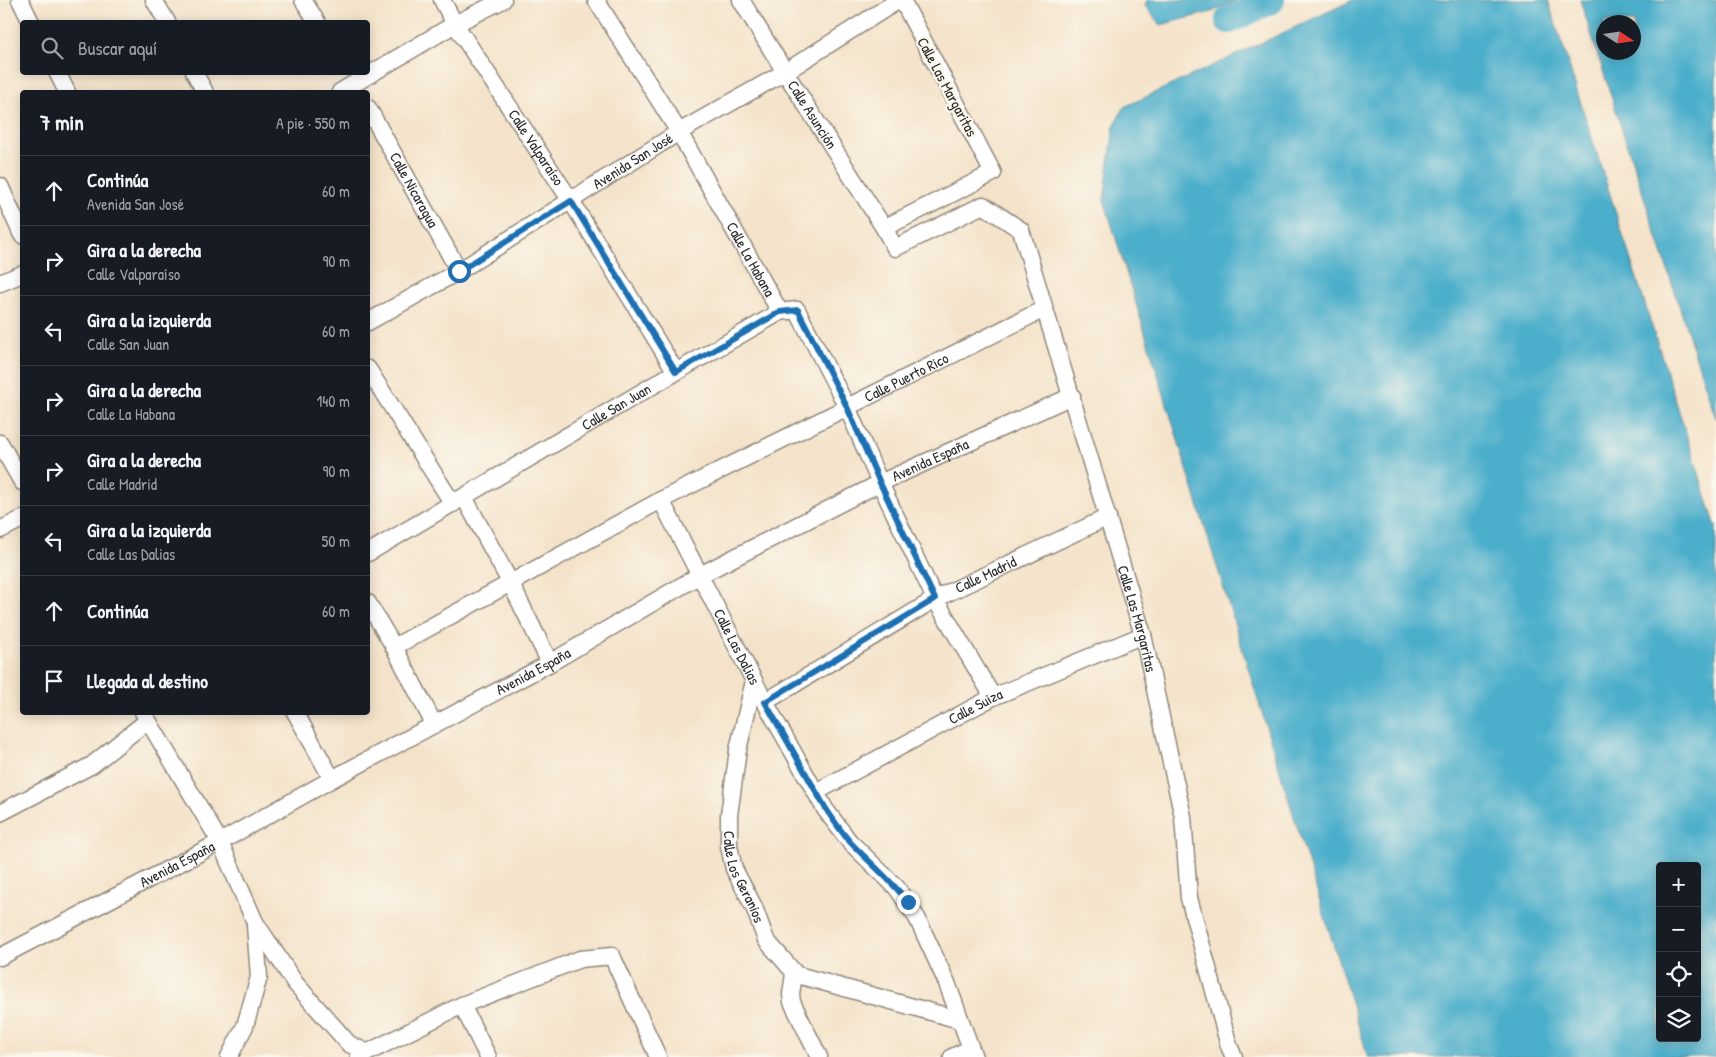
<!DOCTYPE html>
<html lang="es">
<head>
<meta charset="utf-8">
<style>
	:root { --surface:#171b24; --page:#20242c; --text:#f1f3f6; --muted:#9ea1a6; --line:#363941 }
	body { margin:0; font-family:"Patrick Hand",sans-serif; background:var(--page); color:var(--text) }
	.controls { position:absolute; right:15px; bottom:15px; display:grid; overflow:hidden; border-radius:5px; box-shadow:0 2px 12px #0003 }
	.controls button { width:45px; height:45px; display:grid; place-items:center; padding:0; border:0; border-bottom:1px solid var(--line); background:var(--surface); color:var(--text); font:25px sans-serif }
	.compass { position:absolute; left:1596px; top:15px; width:45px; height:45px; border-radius:50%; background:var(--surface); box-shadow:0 2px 12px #0003; rotate:102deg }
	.stop { position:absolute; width:15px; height:15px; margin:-11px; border:4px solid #1f6fb2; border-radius:50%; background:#fff }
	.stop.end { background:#1f6fb2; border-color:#fff; box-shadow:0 1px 5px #0008 }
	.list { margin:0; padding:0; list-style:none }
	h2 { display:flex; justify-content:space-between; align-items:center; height:65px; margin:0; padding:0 20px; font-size:21px }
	h2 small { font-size:16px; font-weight:400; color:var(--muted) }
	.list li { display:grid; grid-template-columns:32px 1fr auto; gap:15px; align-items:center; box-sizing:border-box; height:70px; padding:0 20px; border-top:1px solid var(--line) }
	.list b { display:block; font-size:19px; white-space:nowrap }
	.list p { margin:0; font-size:16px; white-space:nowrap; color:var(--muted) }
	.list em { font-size:16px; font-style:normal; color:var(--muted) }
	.icon { flex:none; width:28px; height:28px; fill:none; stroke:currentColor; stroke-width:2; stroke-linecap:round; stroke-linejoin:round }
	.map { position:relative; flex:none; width:1716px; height:1057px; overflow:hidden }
	.search { position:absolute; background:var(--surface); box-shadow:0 2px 12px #0003; left:20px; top:20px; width:350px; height:55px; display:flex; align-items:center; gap:12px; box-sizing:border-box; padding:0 18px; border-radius:5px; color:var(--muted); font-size:19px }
	.panel { position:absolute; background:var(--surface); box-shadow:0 2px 12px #0003; left:20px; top:90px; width:350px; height:625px; border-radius:5px }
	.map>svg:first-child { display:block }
</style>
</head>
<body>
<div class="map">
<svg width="1716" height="1057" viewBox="0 0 1716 1057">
	<rect width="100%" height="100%" fill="#fbf7ec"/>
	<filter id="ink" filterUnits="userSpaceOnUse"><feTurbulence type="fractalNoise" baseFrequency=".02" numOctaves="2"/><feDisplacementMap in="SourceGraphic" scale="10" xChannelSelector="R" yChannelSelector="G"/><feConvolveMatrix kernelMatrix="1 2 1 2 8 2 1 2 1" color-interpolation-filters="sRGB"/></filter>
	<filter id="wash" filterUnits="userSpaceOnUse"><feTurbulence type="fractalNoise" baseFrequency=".0096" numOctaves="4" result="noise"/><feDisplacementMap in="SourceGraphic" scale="20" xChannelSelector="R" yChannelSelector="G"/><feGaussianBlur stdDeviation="1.12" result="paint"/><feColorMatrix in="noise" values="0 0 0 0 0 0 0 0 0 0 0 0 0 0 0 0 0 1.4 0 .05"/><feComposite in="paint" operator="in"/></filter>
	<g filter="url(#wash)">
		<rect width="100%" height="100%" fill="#f4e3ca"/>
		<g fill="#4baeca" stroke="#3b6c7a" fill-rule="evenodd">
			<path d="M1147,0H1236L1212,12L1160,25L1145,6Z"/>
			<path d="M1353,0H1548L1716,527V1057H1368L1104,200L1114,126L1124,107ZM1660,866H1697V1038H1660Z"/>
			<path d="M1580,0H1716V419ZM1634,22V52H1604V22Z"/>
		</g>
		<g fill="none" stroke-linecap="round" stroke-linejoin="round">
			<path stroke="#4baeca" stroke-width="28" d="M1229,20L1271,0"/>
		</g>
	</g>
	<g filter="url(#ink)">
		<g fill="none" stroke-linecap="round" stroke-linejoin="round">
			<defs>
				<g id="minor">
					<path d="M20,0L31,22"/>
					<path d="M154,0L167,22"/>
					<path d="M303,0L317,22"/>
					<path id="s1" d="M442,0L455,24L571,201L676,372"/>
					<path id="s2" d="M596,0L679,132L780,312L797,310L847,407L880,483L935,599L993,697"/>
					<path id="s3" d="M741,0L785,72L884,228L895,248L983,205L1021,230L1143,635L1183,817L1189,898L1229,1046L1234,1057"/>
					<path d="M57,72L67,92"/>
					<path d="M194,72L205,92"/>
					<path d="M340,92L455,24L503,0"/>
					<path id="s4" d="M368,108L459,271"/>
					<path d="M0,186L22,235"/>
					<path d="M884,228L993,173L902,0"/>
					<path d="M0,283L22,274"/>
					<path id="s5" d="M368,322L459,271L679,132L785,72L899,0"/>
					<path d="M368,369L453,504"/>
					<path d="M0,443L22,482"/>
					<path d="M464,497L510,582L550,663"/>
					<path id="s6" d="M661,500L765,702L825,809L849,841L897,888L917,918L947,983L974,1057"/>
					<path d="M0,530L22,519"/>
					<path id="s7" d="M368,553L676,372L780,312"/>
					<path d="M368,603L394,647L434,724"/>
					<path id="s8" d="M394,647L661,500L1044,309"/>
					<path id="s9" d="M754,681L738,750L729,815V846L734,869L754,907L766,940L793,971L794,974L791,994L792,1002L819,1057"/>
					<path id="s10" d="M765,702L935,599L1108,517"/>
					<path d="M143,712L220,842L255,922L295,983L349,1044L366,1052"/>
					<path d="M295,712L332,779"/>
					<path id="s11" d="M816,792L993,697L1143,635"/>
					<path d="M0,813L92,765L147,721"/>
					<path id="s12" d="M0,957L220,842L332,779L550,663L700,575L880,483L1072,396"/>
					<path d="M794,974L960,1020"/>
					<path d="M462,1005L488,1057"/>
					<path d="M229,1057L245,1026L259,977L255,925"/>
					<path d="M359,1057L462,1005L580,959L612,956L658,1057"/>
					<path d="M952,1057L970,1049"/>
				</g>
			</defs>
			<use href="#minor" stroke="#90877a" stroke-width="19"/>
			<use href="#minor" stroke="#fff" stroke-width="16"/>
		</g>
	</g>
	<g fill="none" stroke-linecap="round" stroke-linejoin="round" filter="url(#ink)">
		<path stroke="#1f6fb2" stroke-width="6" d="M459,271L571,201L676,372L780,312L798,310L847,407L880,483L935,599L765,702L826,809C834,821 842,833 851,843C870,863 891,880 908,902"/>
	</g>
	<g text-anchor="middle" stroke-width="4.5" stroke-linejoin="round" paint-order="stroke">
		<g font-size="15" fill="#2b2b2b" stroke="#fbf7ec">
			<text transform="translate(947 87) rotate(62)" y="5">Calle Las Margaritas</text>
			<text dy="5" stroke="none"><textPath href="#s3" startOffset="135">Calle Asunción</textPath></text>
			<text dy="5" stroke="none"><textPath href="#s1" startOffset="175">Calle Valparaíso</textPath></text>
			<text dy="5" stroke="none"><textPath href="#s5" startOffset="310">Avenida San José</textPath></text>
			<text dy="5" stroke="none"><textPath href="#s4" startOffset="94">Calle Nicaragua</textPath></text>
			<text dy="5" stroke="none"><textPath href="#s2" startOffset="302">Calle La Habana</textPath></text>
			<text dy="5" stroke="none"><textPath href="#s8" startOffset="579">Calle Puerto Rico</textPath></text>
			<text dy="5" stroke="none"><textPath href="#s7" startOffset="288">Calle San Juan</textPath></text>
			<text dy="5" stroke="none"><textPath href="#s12" startOffset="1055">Avenida España</textPath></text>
			<text dy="5" stroke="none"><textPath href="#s10" startOffset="255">Calle Madrid</textPath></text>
			<text dy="5" stroke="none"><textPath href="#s3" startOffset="841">Calle Las Margaritas</textPath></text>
			<text dy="5" stroke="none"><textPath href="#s6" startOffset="165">Calle Las Dalias</textPath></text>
			<text dy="5" stroke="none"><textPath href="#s12" startOffset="605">Avenida España</textPath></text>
			<text dy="5" stroke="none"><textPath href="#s11" startOffset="181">Calle Suiza</textPath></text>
			<text dy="5" stroke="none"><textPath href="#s12" startOffset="200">Avenida España</textPath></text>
			<text dy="5" stroke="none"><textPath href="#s9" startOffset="201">Calle Los Geranios</textPath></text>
		</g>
	</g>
</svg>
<div class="controls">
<button>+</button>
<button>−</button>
<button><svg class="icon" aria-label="locate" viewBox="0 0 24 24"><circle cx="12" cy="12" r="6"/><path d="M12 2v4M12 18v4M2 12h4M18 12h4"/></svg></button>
<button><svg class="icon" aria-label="layers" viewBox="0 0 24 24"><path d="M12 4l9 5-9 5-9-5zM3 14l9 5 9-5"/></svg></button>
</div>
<svg class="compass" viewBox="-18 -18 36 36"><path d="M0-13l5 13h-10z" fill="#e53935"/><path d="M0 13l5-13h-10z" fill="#9ea1a6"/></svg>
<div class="stop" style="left:459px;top:271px"></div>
<div class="stop end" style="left:908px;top:902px"></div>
<div class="search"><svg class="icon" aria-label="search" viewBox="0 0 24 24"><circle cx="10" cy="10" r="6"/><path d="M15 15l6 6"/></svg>Buscar aquí</div>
<section class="panel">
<h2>7 min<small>A pie · 550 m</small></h2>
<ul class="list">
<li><svg class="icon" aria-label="ahead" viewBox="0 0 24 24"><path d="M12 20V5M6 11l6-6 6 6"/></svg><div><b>Continúa</b><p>Avenida San José</p></div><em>60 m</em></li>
<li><svg class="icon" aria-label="right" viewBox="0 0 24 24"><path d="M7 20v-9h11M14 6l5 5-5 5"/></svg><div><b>Gira a la derecha</b><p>Calle Valparaíso</p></div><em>90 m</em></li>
<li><svg class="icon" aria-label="left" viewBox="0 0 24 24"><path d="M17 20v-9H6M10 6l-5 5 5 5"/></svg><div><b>Gira a la izquierda</b><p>Calle San Juan</p></div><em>60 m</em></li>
<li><svg class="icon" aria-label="right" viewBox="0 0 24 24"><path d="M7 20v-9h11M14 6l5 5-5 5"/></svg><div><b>Gira a la derecha</b><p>Calle La Habana</p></div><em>140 m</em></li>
<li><svg class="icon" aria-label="right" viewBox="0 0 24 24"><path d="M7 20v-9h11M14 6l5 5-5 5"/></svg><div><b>Gira a la derecha</b><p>Calle Madrid</p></div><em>90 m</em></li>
<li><svg class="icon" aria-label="left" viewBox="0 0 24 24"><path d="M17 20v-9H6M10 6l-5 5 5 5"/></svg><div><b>Gira a la izquierda</b><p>Calle Las Dalias</p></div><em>50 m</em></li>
<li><svg class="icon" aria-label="ahead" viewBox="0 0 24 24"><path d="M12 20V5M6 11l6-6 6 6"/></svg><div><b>Continúa</b></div><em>60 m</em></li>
<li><svg class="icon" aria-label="arrive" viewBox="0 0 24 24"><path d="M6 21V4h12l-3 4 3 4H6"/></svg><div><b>Llegada al destino</b></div></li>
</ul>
</section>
</div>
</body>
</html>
